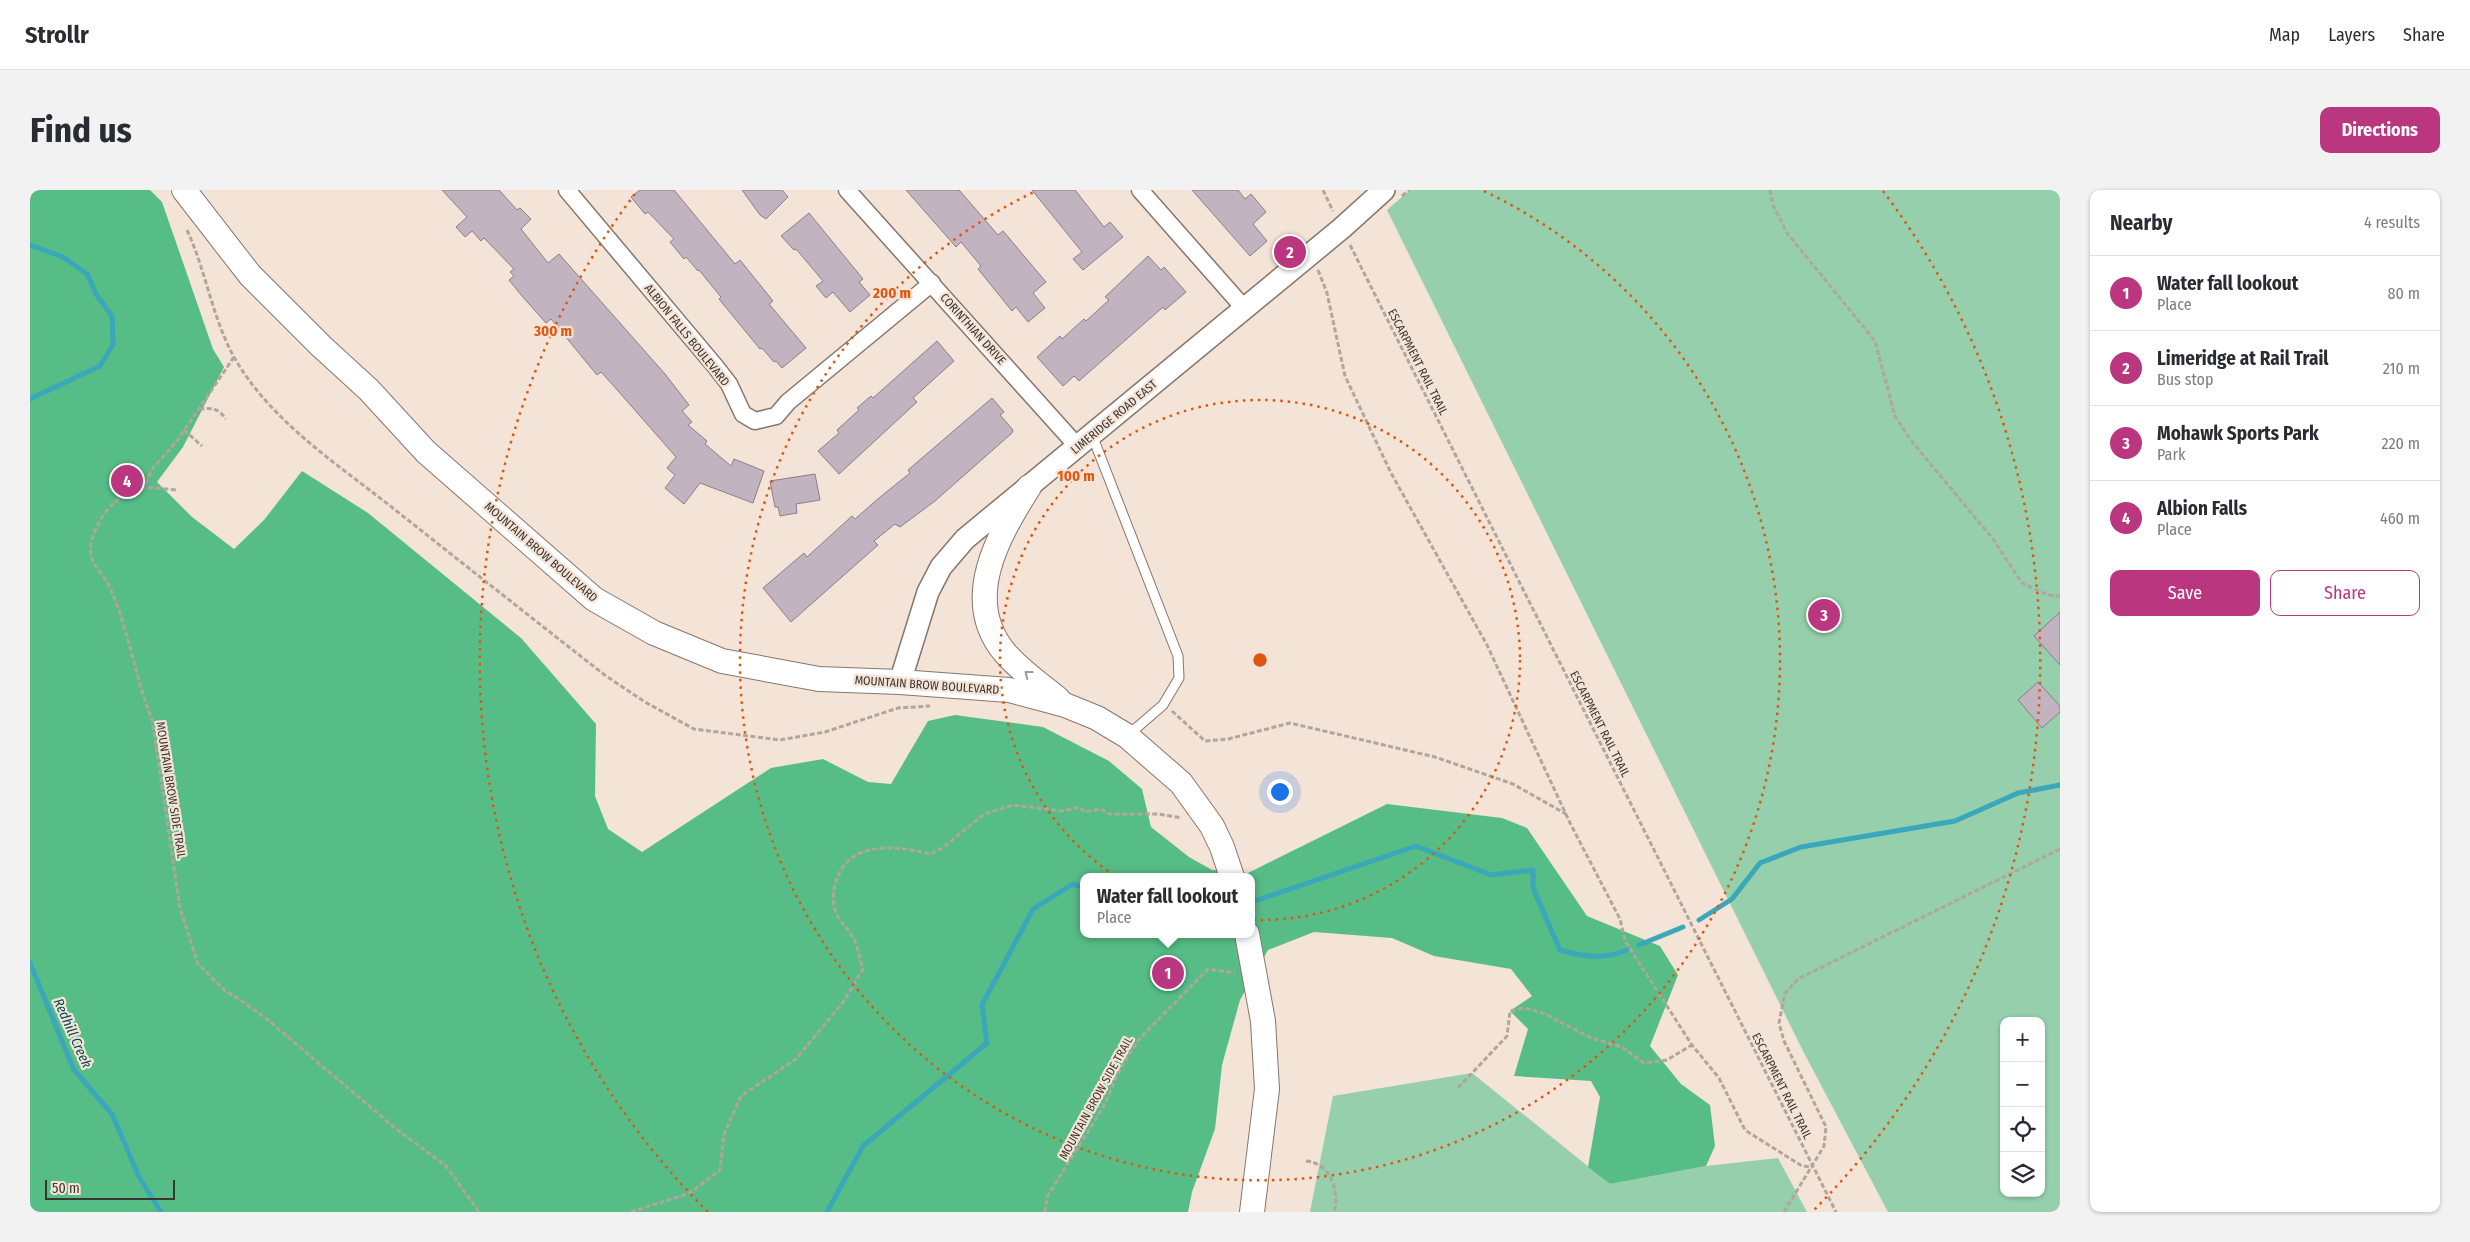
<!DOCTYPE html>
<html lang="en">
<head>
<meta charset="utf-8">
<style>
	:root { --surface:#fff; --page:#f2f2f3; --text:#2b2b33; --muted:#7c7c81; --line:#e1e1e2; --accent:#ba377f }
	body { margin:0; font-family:"Fira Sans Condensed",sans-serif; background:var(--page); color:var(--text) }
	.controls { position:absolute; right:15px; bottom:15px; display:grid; overflow:hidden; border-radius:10px; box-shadow:0 1px 4px #0004 }
	.controls button { width:45px; height:45px; display:grid; place-items:center; padding:0; border:0; border-bottom:1px solid var(--line); background:var(--surface); color:var(--text); font:25px sans-serif }
	.scale { position:absolute; left:15px; bottom:12px; width:130px; box-sizing:border-box; padding-left:5px; border:2px solid #3b342f; border-top:0; font-size:14px; line-height:18px; white-space:nowrap; color:#3b342f; -webkit-text-stroke:4px #f4e3d7; paint-order:stroke }
	.you { position:absolute; left:1249px; top:601px; width:18px; height:18px; margin:-12px; border:4px solid #fff; border-radius:50%; background:#1a73e8; box-shadow:0 0 0 8px #1a73e833 }
	.badge { display:grid; place-items:center; width:32px; height:32px; border-radius:50%; background:var(--accent); color:#fff; font-size:16px; font-weight:700 }
	.pin { position:absolute; translate:-50% -50%; border:2px solid #fff; box-shadow:0 1px 5px #0006 }
	.popup { position:absolute; left:1050px; top:683px; width:175px; height:65px; box-sizing:border-box; display:grid; place-content:center; border-radius:10px; background:var(--surface); filter:drop-shadow(0 1px 4px #0005); font-size:16px; white-space:nowrap; color:var(--muted) }
	.popup b { font-size:19px; color:var(--text) }
	.popup::after { content:''; position:absolute; left:50%; top:100%; margin-left:-10px; border:10px solid transparent; border-top-color:var(--surface) }
	.list { margin:0; padding:0; list-style:none }
	h2 { display:flex; justify-content:space-between; align-items:center; height:65px; margin:0; padding:0 20px; font-size:21px }
	h2 small { font-size:16px; font-weight:400; color:var(--muted) }
	.list li { display:grid; grid-template-columns:32px 1fr auto; gap:15px; align-items:center; box-sizing:border-box; height:75px; padding:0 20px; border-top:1px solid var(--line) }
	.list b { display:block; font-size:19px; white-space:nowrap }
	.list p { margin:0; font-size:16px; white-space:nowrap; color:var(--muted) }
	.list em { font-size:16px; font-style:normal; color:var(--muted) }
	.actions { display:flex; gap:10px; padding:15px 20px }
	.actions a { flex:1; padding:11px 0; border:1px solid var(--accent); border-radius:10px; text-align:center; font-size:18px; color:var(--accent) }
	.actions .main { background:var(--accent); color:#fff }
	.icon { flex:none; width:28px; height:28px; fill:none; stroke:currentColor; stroke-width:2; stroke-linecap:round; stroke-linejoin:round }
	.map { position:relative; flex:none; width:2030px; height:1022px; overflow:hidden; border-radius:10px }
	header { display:flex; align-items:center; gap:30px; box-sizing:border-box; height:70px; padding:0 25px; background:var(--surface); border-bottom:1px solid var(--line) }
	header strong { font-size:24px }
	nav { display:flex; gap:28px; margin-inline-start:auto; font-size:18px }
	.intro { display:flex; align-items:center; justify-content:space-between; box-sizing:border-box; height:120px; padding:0 30px }
	h1 { margin:0; font-size:35px }
	.button { padding:12px 22px; border-radius:10px; background:var(--accent); color:#fff; font-size:18px; font-weight:700 }
	main { display:flex; gap:30px; padding:0 30px }
	aside { flex:1; background:var(--surface); border-radius:10px; box-shadow:0 1px 4px #0004 }
	.map>svg:first-child { display:block }
</style>
</head>
<body>
<header>
<strong>Strollr</strong>
<nav><a>Map</a><a>Layers</a><a>Share</a></nav>
</header>
<div class="intro"><h1>Find us</h1><a class="button">Directions</a></div>
<main>
<div class="map">
<svg width="2030" height="1022" viewBox="0 0 2030 1022">
	<rect width="100%" height="100%" fill="#f4e3d7"/>
	<g fill="#95cfac" fill-rule="evenodd">
		<path d="M1380,0H2030V1022H1858L1773,861L1357,20ZM1974,831H2011V1003H1974Z"/>
		<path d="M1442,883L1580,994L1676,976L1748,968L1777,1022H1280L1303,906Z"/>
	</g>
	<path fill="#57bd87" fill-rule="evenodd" d="M0,0H120L132,12L183,159L194,177L153,257L127,292L162,327L204,359L234,330L272,281L338,323L491,448L566,534L565,606L578,639L612,662L741,578L793,569L838,592L861,594L898,531L925,525L1013,537L1079,571L1112,599L1121,637L1159,667L1182,680L1218,683L1357,614L1472,628L1497,638L1557,726L1630,756L1648,785L1620,856L1651,894L1680,915L1685,956L1676,976L1580,994L1558,977L1570,907L1561,891L1484,886L1498,839L1480,821L1502,806L1481,779L1404,766L1362,748L1284,742L1238,760L1210,810L1192,875L1185,939L1162,1002L1158,1022H0ZM1054,687H1222V744H1054Z"/>
	<g fill="none" stroke-linecap="round" stroke-linejoin="round">
		<g stroke="#3aa7ba" stroke-width="5">
			<path d="M0,55L33,67L57,84L66,104L82,126L83,155L70,176L0,209"/>
			<path d="M1222,712L1386,656L1461,685L1503,680V698L1530,760C1552,767 1575,770 1597,760"/>
			<path d="M1669,730L1702,709L1730,673L1771,657L1925,631L1988,603L2030,595"/>
			<path d="M1609,755L1653,737"/>
			<path d="M0,773L44,880L82,924L109,987L131,1022"/>
			<path d="M797,1022L833,956L957,853L952,815L1003,719L1043,694L1054,698"/>
		</g>
	</g>
	<g fill="#c2b3c0" stroke="#8c7d89">
		<path d="M412,0H469L487,20L490,18L501,29L491,39L518,73L529,64L635,184L659,215L652,221L662,232L658,235L677,251L675,254L701,276L704,269L734,281L723,313L670,293L654,314L635,298L645,285L637,278L646,267L582,194L571,182L567,185L521,129L516,133L492,106L479,90L484,86L480,82L484,79L454,48L451,51L442,41L435,47L426,37L437,27Z"/>
		<path d="M610,0H644L705,74L710,70L743,111L739,114L776,158L752,178L746,171L744,172L732,158L730,159L689,109L691,107L669,80L668,81L656,67L654,69L640,52L644,49L618,22L615,24L601,7Z"/>
		<path d="M712,0H752L758,7L736,29L730,25Z"/>
		<path d="M876,0H929L968,45L973,41L1016,92L1003,103L1015,118L998,132L986,117L982,121L948,79L951,76L931,52L926,57Z"/>
		<path d="M1002,0H1045L1074,37L1080,32L1093,47L1053,80L1043,69L1052,62Z"/>
		<path d="M1162,0H1208L1215,9L1221,4L1236,22L1223,34L1237,51L1220,66Z"/>
		<path d="M779,23L833,89L829,92L840,105L820,122L803,102L796,108L786,96L793,91L766,59L764,60L751,46Z"/>
		<path d="M1118,66L1131,80L1134,77L1156,102L1135,120L1133,117L1049,191L1044,186L1033,196L1007,167L1030,146L1032,149L1054,129L1056,131L1079,110L1075,107Z"/>
		<path d="M907,151L924,171L883,208L887,212L809,284L788,261L809,243L807,240L829,220L827,218L841,206L843,208Z"/>
		<path d="M962,208L974,222L970,225L983,240L982,243L905,311L870,337L865,334L844,351L848,355L761,432L733,398L774,363L777,367L822,326L825,329L849,308L880,283L878,280Z"/>
		<path d="M785,284L790,310L766,314L767,323L750,326L748,317H745L740,291Z"/>
		<path d="M2030,422V475L2004,446Z"/>
		<path d="M2008,492L2030,516V522L2012,538L1988,510Z"/>
	</g>
	<g fill="none" stroke-linecap="round" stroke-linejoin="round">
		<defs>
			<path id="service" d="M1062,245L1148,466L1149,488L1133,515L1097,546"/>
			<g id="minor">
				<path d="M537,0L685,176L699,194L713,224L725,231L746,226L758,212L902,93"/>
				<path d="M817,0L1048,257"/>
				<path d="M1110,0L1214,118"/>
			</g>
			<path id="tertiary" d="M870,492L898,402L911,377L935,349L1312,38L1354,0"/>
			<g id="secondary">
				<path d="M154,0L220,85L291,156L339,200L396,262L564,409L624,443L692,471L789,489L870,492L979,500L1035,515L1067,528L1097,546L1151,593L1182,636L1192,657L1202,687"/>
				<path d="M999,297C968,346 930,411 976,464C991,481 1011,495 1028,509"/>
				<path d="M1217,744L1233,831L1237,899L1222,1022"/>
			</g>
		</defs>
		<use href="#service" stroke="#86766c" stroke-width="11"/>
		<use href="#minor" stroke="#86766c" stroke-width="19"/>
		<use href="#tertiary" stroke="#86766c" stroke-width="24"/>
		<use href="#secondary" stroke="#86766c" stroke-width="26"/>
		<g stroke="#b2a59b" stroke-width="3" stroke-dasharray="5 2.5" stroke-linecap="butt">
			<path d="M1293,0L1303,21"/>
			<path d="M1740,0L1743,15L1757,43L1845,151L1865,226L1879,248L1963,349L1992,393L2018,405L2030,406"/>
			<path d="M1372,6L1379,0"/>
			<path d="M157,40C176,81 182,127 204,167C240,230 303,271 359,315C431,372 503,429 576,486L615,512L664,539L750,550L795,542L868,518L900,516"/>
			<path d="M1320,55L1806,1022"/>
			<path d="M1288,80L1297,103L1315,186L1361,283L1457,455L1540,633L1590,729L1595,751L1662,855L1689,888L1715,940L1772,976L1783,977"/>
			<path d="M204,167L147,251L123,278L111,302C106,304 99,305 93,307C76,315 65,337 61,353C57,371 71,381 78,394C99,437 104,486 122,529L150,718L168,774L194,800L212,811L238,830L365,938L416,976L449,1022"/>
			<path d="M169,219C183,218 188,218 196,229"/>
			<path d="M154,240L172,256"/>
			<path d="M97,291L113,297L147,300"/>
			<path d="M1142,521L1175,551L1198,549L1260,533L1405,567L1483,594L1536,624"/>
			<path d="M1428,898L1477,846L1480,821L1494,818L1513,823L1561,848L1592,857L1614,873L1637,870L1662,855"/>
			<path d="M1276,971C1300,973 1310,1000 1304,1022"/>
			<path d="M601,1022L660,1003L690,980L694,944L711,906L766,869L814,811L833,779C830,769 828,758 824,749C819,739 808,731 805,720C802,708 803,698 808,686C823,650 869,656 900,664L914,657L954,624L983,615L1033,621L1049,617L1055,622L1071,619L1079,624H1128L1152,628"/>
			<path d="M1015,1022L1017,1007L1074,916L1090,879L1110,848L1178,779L1205,783"/>
			<path d="M1754,1022L1794,956L1796,937L1754,851L1749,833L1755,803L1768,789L2030,659"/>
		</g>
		<use href="#service" stroke="#fff" stroke-width="9"/>
		<use href="#minor" stroke="#fff" stroke-width="16"/>
		<use href="#tertiary" stroke="#fff" stroke-width="21"/>
		<use href="#secondary" stroke="#fff" stroke-width="24"/>
	</g>
	<defs><path id="oneway-chevron" d="M-2-3.5L2.5 0L-2 3.5" fill="none" stroke-width="1.6" stroke-linecap="round" stroke-linejoin="round" transform="scale(1.25)"/></defs>
	<use stroke="#9d9a97" href="#oneway-chevron" transform="translate(998 484) rotate(-142)"/>
	<g fill="none" stroke="#df570e" stroke-width="2.5" stroke-dasharray="2.5 5">
		<circle cx="1230" cy="470" r="260"/>
		<path d="M1454 1A520 520 0 1 1 1006 1"/>
		<path d="M678 1022A780 780 0 0 1 607 1M1853 1A780 780 0 0 1 1782 1022"/>
	</g>
	<g text-anchor="middle" stroke-width="4.5" stroke-linejoin="round" paint-order="stroke">
		<g font-size="12" fill="#3b342f" stroke="#f4e3d7">
			<text transform="translate(943 139) rotate(48)" y="4">CORINTHIAN DRIVE</text>
			<text transform="translate(657 145) rotate(51)" y="4">ALBION FALLS BOULEVARD</text>
			<text transform="translate(1388 172) rotate(63)" y="4">ESCARPMENT RAIL TRAIL</text>
			<text transform="translate(1084 227) rotate(-40)" y="4">LIMERIDGE ROAD EAST</text>
			<text transform="translate(511 362) rotate(41)" y="4">MOUNTAIN BROW BOULEVARD</text>
			<text transform="translate(897 495) rotate(4)" y="4">MOUNTAIN BROW BOULEVARD</text>
			<text transform="translate(1570 534) rotate(63)" y="4">ESCARPMENT RAIL TRAIL</text>
			<text transform="translate(141 600) rotate(81)" y="4">MOUNTAIN BROW SIDE TRAIL</text>
			<text transform="translate(1752 896) rotate(63)" y="4">ESCARPMENT RAIL TRAIL</text>
			<text transform="translate(1066 908) rotate(-61)" y="4">MOUNTAIN BROW SIDE TRAIL</text>
		</g>
		<g font-size="14" font-style="italic" fill="#094a55" stroke="#f4e3d7">
			<text transform="translate(43 843) rotate(66)" y="5">Redhill Creek</text>
		</g>
	</g>
	<circle cx="1230" cy="470" r="8" fill="#df570e" stroke="#f4e3d7" stroke-width="2.5"/>
	<g font-size="15" text-anchor="middle" font-weight="bold" fill="#df570e" stroke="#f4e3d7" stroke-width="4.5" stroke-linejoin="round" paint-order="stroke">
		<text x="862" y="108">200 m</text>
		<text x="523" y="146">300 m</text>
		<text x="1046" y="291">100 m</text>
	</g>
</svg>
<div class="controls">
<button>+</button>
<button>−</button>
<button><svg class="icon" aria-label="locate" viewBox="0 0 24 24"><circle cx="12" cy="12" r="6"/><path d="M12 2v4M12 18v4M2 12h4M18 12h4"/></svg></button>
<button><svg class="icon" aria-label="layers" viewBox="0 0 24 24"><path d="M12 4l9 5-9 5-9-5zM3 14l9 5 9-5"/></svg></button>
</div>
<div class="scale">50 m</div>
<div class="you"></div>
<div class="pin badge" style="left:1138px;top:783px">1</div>
<div class="popup"><b>Water fall lookout</b>Place</div>
<div class="pin badge" style="left:1260px;top:62px">2</div>
<div class="pin badge" style="left:1794px;top:425px">3</div>
<div class="pin badge" style="left:97px;top:291px">4</div>
</div>
<aside>
<h2>Nearby<small>4 results</small></h2>
<ul class="list">
<li><span class="badge">1</span><div><b>Water fall lookout</b><p>Place</p></div><em>80 m</em></li>
<li><span class="badge">2</span><div><b>Limeridge at Rail Trail</b><p>Bus stop</p></div><em>210 m</em></li>
<li><span class="badge">3</span><div><b>Mohawk Sports Park</b><p>Park</p></div><em>220 m</em></li>
<li><span class="badge">4</span><div><b>Albion Falls</b><p>Place</p></div><em>460 m</em></li>
</ul>
<div class="actions"><a class="main">Save</a><a>Share</a></div>
</aside>
</main>
</body>
</html>
